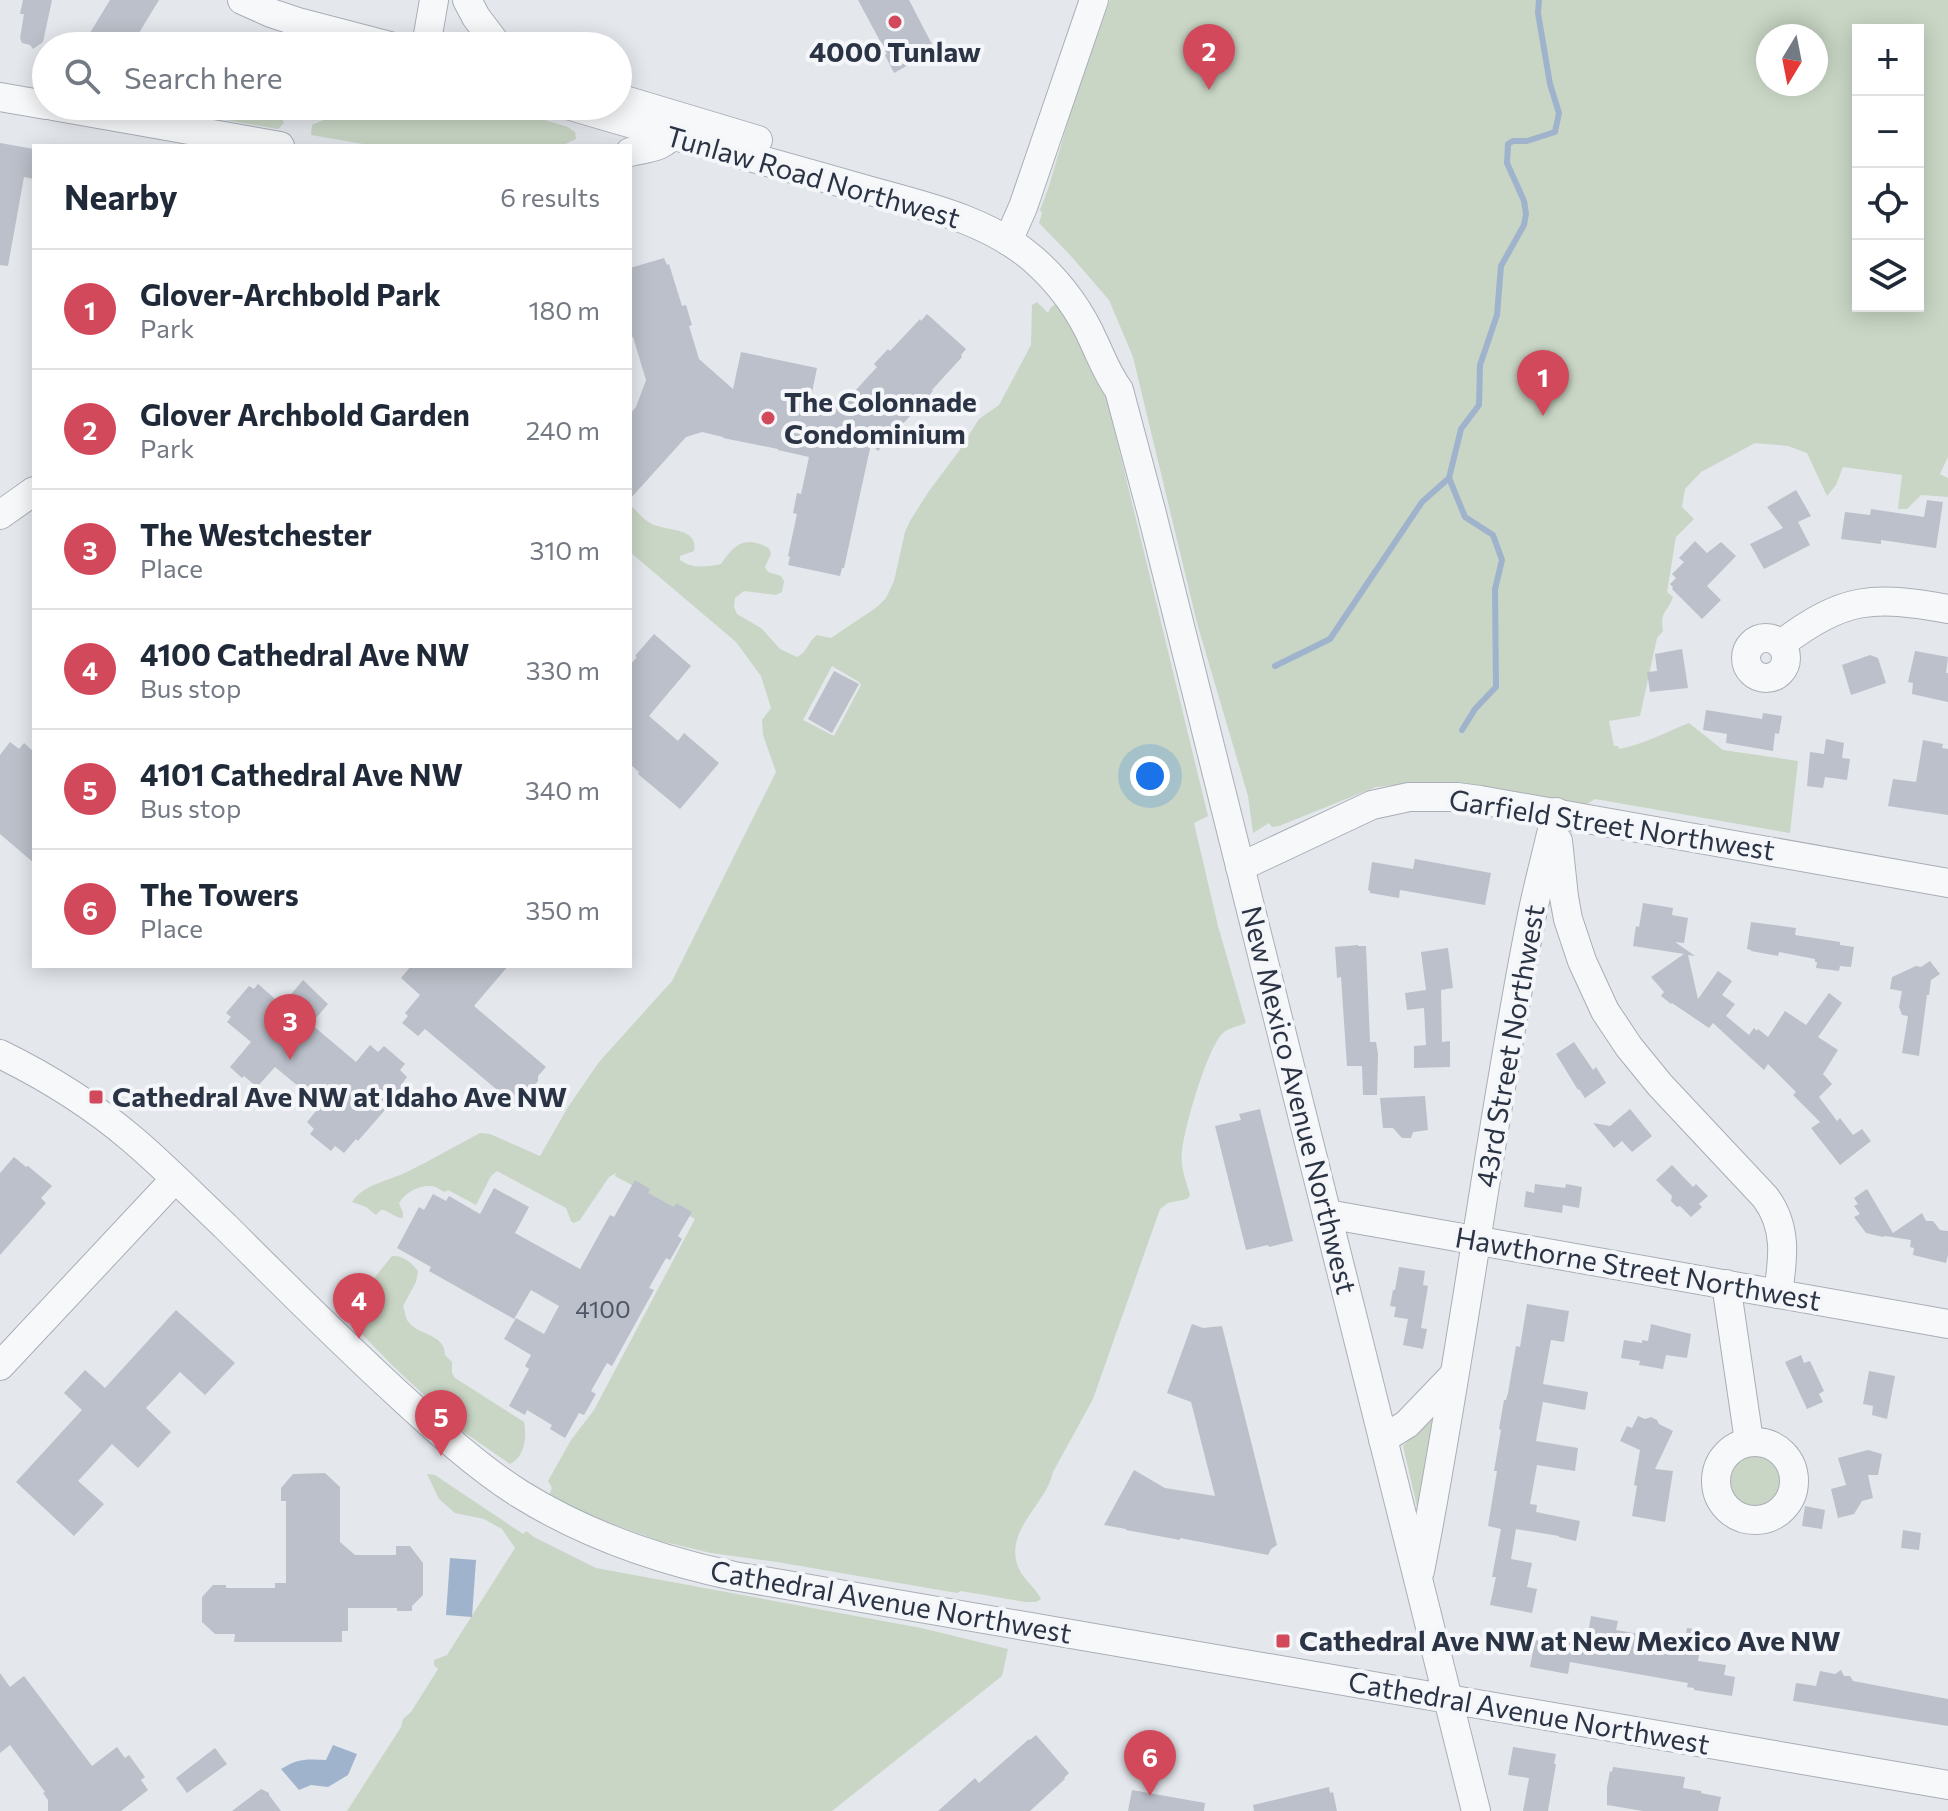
<!DOCTYPE html>
<html lang="en">
<head>
<meta charset="utf-8">
<style>
	:root { --surface:#fff; --page:#f2f2f3; --text:#1f2937; --muted:#747a83; --line:#e0e1e3; --accent:#d1495b }
	body { margin:0; font-family:Commissioner,sans-serif; background:var(--page); color:var(--text) }
	.controls { position:absolute; right:24px; top:24px; display:grid; overflow:hidden; border-radius:0px; box-shadow:0 4px 20px #0003 }
	.controls button { width:72px; height:72px; display:grid; place-items:center; padding:0; border:0; border-bottom:2px solid var(--line); background:var(--surface); color:var(--text); font:40px sans-serif }
	.compass { position:absolute; left:1756px; top:24px; width:72px; height:72px; border-radius:50%; background:var(--surface); box-shadow:0 4px 20px #0003; rotate:190deg }
	.you { position:absolute; left:1150px; top:776px; width:28px; height:28px; margin:-20px; border:6px solid #fff; border-radius:50%; background:#1a73e8; box-shadow:0 0 0 12px #1a73e833 }
	.badge { display:grid; place-items:center; width:52px; height:52px; border-radius:50%; background:var(--accent); color:#fff; font-size:26px; font-weight:700 }
	.pin { position:absolute; translate:-50% -66px; filter:drop-shadow(0 2px 4px #0008) }
	.pin::after { content:''; position:absolute; top:42px; width:28px; height:24px; background:inherit; clip-path:polygon(0 0,100% 0,50% 100%) }
	.list { margin:0; padding:0; list-style:none }
	h2 { display:flex; justify-content:space-between; align-items:center; height:104px; margin:0; padding:0 32px; font-size:34px }
	h2 small { font-size:26px; font-weight:400; color:var(--muted) }
	.list li { display:grid; grid-template-columns:52px 1fr auto; gap:24px; align-items:center; box-sizing:border-box; height:120px; padding:0 32px; border-top:2px solid var(--line) }
	.list b { display:block; font-size:30px; white-space:nowrap }
	.list p { margin:0; font-size:26px; white-space:nowrap; color:var(--muted) }
	.list em { font-size:26px; font-style:normal; color:var(--muted) }
	.icon { flex:none; width:44px; height:44px; fill:none; stroke:currentColor; stroke-width:2; stroke-linecap:round; stroke-linejoin:round }
	.map { position:relative; flex:none; width:1948px; height:1811px; overflow:hidden }
	.search { position:absolute; background:var(--surface); box-shadow:0 4px 20px #0003; left:32px; top:32px; width:600px; height:88px; display:flex; align-items:center; gap:20px; box-sizing:border-box; padding:0 28px; border-radius:44px; color:var(--muted); font-size:30px }
	.panel { position:absolute; background:var(--surface); box-shadow:0 4px 20px #0003; left:32px; top:144px; width:600px; height:824px; border-radius:0px }
	.map>svg:first-child { display:block }
</style>
</head>
<body>
<div class="map">
<svg width="1948" height="1811" viewBox="0 0 1948 1811">
	<rect width="100%" height="100%" fill="#e4e7ec"/>
	<g fill="#c9d6c5" fill-rule="evenodd">
		<path d="M1110,0H1948V457L1940,474L1948,478V497L1921,495L1907,509H1898L1902,475L1843,467L1836,485L1827,496L1807,453L1788,446L1755,443L1701,472L1685,489L1682,507L1694,519L1676,537L1667,592L1673,597C1667,614 1660,610 1663,631L1657,638L1640,716L1609,721L1614,746H1618L1619,749C1642,745 1666,732 1689,723L1723,750L1798,761L1790,833L1595,799L1587,804L1461,787L1408,784L1376,787L1279,826L1272,827L1269,823L1253,833L1248,796L1197,623L1133,357L1109,300L1070,255L1039,223L1042,213L1040,210L1049,186L1074,101ZM1858,30H1918V306H1858ZM1768,36H1816V84H1768Z"/>
		<path d="M147,106H244L275,112L282,119L284,123L278,129Z"/>
		<path d="M333,106H497L568,127L575,132L576,139L561,146H375L311,135L312,125C323,120 331,119 333,106Z"/>
		<path d="M1064,299L1101,375L1208,816L1194,823L1218,926L1246,1023C1239,1026 1228,1028 1223,1033C1207,1048 1184,1129 1182,1152C1180,1167 1186,1181 1190,1195L1187,1199L1168,1203L1160,1209L1093,1399L1053,1472C1047,1504 1002,1531 1019,1569C1024,1580 1036,1588 1041,1599L1036,1602H1025L961,1591L957,1593L777,1562L711,1553L660,1541L577,1511L549,1495L552,1488L548,1481L571,1440L594,1410L695,1219L615,1176L616,1173L609,1177L580,1220L574,1223L571,1221L566,1208L497,1171L491,1176L476,1205L448,1190L445,1192C440,1190 436,1186 431,1186C419,1185 404,1193 399,1203L403,1213V1218C394,1218 389,1210 381,1210L376,1215L366,1207L352,1202C364,1184 388,1181 407,1172C431,1160 455,1146 480,1133L490,1134L540,1156L568,1107L599,1062L672,981L776,772L763,735L762,720L771,708L761,676L736,642L630,552V505C636,510 643,519 650,523C665,532 699,526 694,551L680,556V560C692,569 707,567 721,564C734,544 745,535 769,548L771,554L765,567L768,572L781,576L784,581L782,592L776,595L744,591L735,598L734,607L737,614L761,628L780,649L797,657C808,652 808,641 817,635L831,638L877,607L886,598L894,581L905,532L910,521L929,491L959,451L979,419L999,405L1031,345L1032,305L1037,302L1048,313L1051,307ZM832,666L859,682L861,685L834,736L803,720Z"/>
		<path d="M392,1256C403,1255 412,1263 418,1271L416,1282L403,1306C405,1311 405,1316 407,1320C417,1336 445,1333 445,1355L452,1362V1373L455,1378L524,1422C527,1436 525,1457 510,1464L461,1430L392,1365L353,1325L368,1298L371,1282Z"/>
		<path d="M1435,1415L1418,1511L1403,1446Z"/>
		<circle cx="1755" cy="1480" r="27"/>
		<path d="M427,1474L435,1475L523,1534L526,1531L534,1537L596,1568L921,1628L1008,1649L1002,1676L832,1811H347L401,1727L403,1719L411,1712L438,1669L434,1665V1660L447,1655L515,1548L502,1529L484,1519L455,1513L439,1499Z"/>
	</g>
	<g fill="#9fb4cc">
		<path d="M450,1558L476,1560L472,1617L446,1615Z"/>
		<path d="M333,1745L357,1754L348,1775L328,1787L311,1785L299,1790L281,1769C299,1758 306,1759 326,1760Z"/>
	</g>
	<g fill="none" stroke-linecap="round" stroke-linejoin="round">
		<g stroke="#9fb4cc" stroke-width="6">
			<path d="M1449,478L1465,517L1493,535L1502,560L1495,589L1496,687L1475,709L1462,730"/>
			<path d="M1275,666L1330,639L1422,502L1449,478L1461,429L1479,405L1480,365L1497,315L1501,266L1524,225L1526,214L1524,201L1507,163L1508,144L1513,141H1527L1555,132L1559,113L1550,84L1538,13L1539,0"/>
		</g>
	</g>
	<g fill="#bbc0ca">
		<path d="M23,0H52L43,42L33,49L30,45L22,43L20,38L24,14H20Z"/>
		<path d="M110,0H159L131,46H82Z"/>
		<path d="M858,0H909L935,50L894,73L885,55L887,54Z"/>
		<path d="M0,143L34,149V179L24,177L8,266L0,265Z"/>
		<path d="M664,258L667,265L669,264L682,306L686,305L692,325L689,326L699,359L733,389L741,352L817,368L809,407L854,392L877,367L874,364L888,349L890,351L920,319L921,321L927,314L966,349L961,355L962,357L932,390L933,391L878,451L871,444L844,568H842L840,576L788,565L790,557L788,556L797,514L793,513L797,493L801,494L809,457L778,450V449L723,438V437L702,432L686,437L630,499V414L636,407L646,380L633,337H630V268Z"/>
		<path d="M1796,490L1811,516L1798,522L1810,545L1764,569L1750,544L1783,528L1767,507Z"/>
		<path d="M1927,500L1943,502L1936,548L1881,540V544L1841,539L1845,512L1870,515L1871,509L1924,517Z"/>
		<path d="M1695,541L1707,553L1721,542L1736,556L1707,586L1721,600L1702,619L1672,589L1673,587L1670,584L1676,578L1672,574L1684,562L1679,558Z"/>
		<path d="M654,634L691,666L649,716L678,741L684,733L719,763L680,809L638,774L639,772L630,764V665L637,657L635,656Z"/>
		<path d="M1682,649L1688,688L1650,692L1647,672L1657,671L1655,654Z"/>
		<path d="M1915,651L1948,657L1946,673H1948V702L1912,694L1913,683L1908,682Z"/>
		<path d="M1870,655L1878,658L1886,683L1851,695L1842,665Z"/>
		<path d="M834,671L859,684L832,733L808,719Z"/>
		<path d="M1706,710L1762,719L1763,713L1782,716L1779,734L1775,733L1773,751L1726,743L1727,734L1703,730Z"/>
		<path d="M1826,739L1844,743L1842,758L1850,759L1847,780L1825,777L1823,788L1807,786L1810,752L1824,754Z"/>
		<path d="M1923,740L1943,744L1942,748L1948,749V815L1888,806L1893,779L1916,782Z"/>
		<path d="M10,742L19,749L24,743L34,752V863L0,834V755Z"/>
		<path d="M1415,859L1491,873L1485,905L1400,890L1399,898L1370,893V891L1368,890L1372,862L1413,869Z"/>
		<path d="M1643,903L1673,908L1672,915L1688,918L1684,943L1675,942L1695,956L1688,955L1698,999L1718,971L1732,981L1722,995L1735,1004L1726,1016L1749,1035L1754,1028L1757,1031L1758,1029L1768,1037L1785,1011L1806,1025L1829,993L1842,1003L1818,1037L1838,1050L1823,1074L1832,1084L1819,1097L1837,1121L1840,1118L1853,1135L1862,1129L1871,1141L1840,1165L1811,1128L1820,1122L1793,1095L1796,1092L1768,1064L1764,1070L1713,1023L1709,1028L1672,1003L1671,1004L1661,996L1664,992L1651,977L1684,954L1633,946L1636,926L1639,927Z"/>
		<path d="M1751,922L1796,928L1795,935L1840,942V945L1854,947L1851,967L1840,966L1839,971L1816,968L1817,962H1815V959L1779,952L1778,956L1751,951V950L1747,949Z"/>
		<path d="M1358,945V946H1366L1370,1042H1376L1378,1054L1377,1095H1363L1362,1066H1347L1341,977L1337,978L1335,947Z"/>
		<path d="M1448,948L1453,988L1441,990L1442,1042L1450,1041V1067L1414,1068V1046L1426,1045L1424,1008L1407,1010L1405,993L1426,990L1421,952Z"/>
		<path d="M1930,961L1940,974L1931,980L1929,995H1927L1919,1056L1902,1053L1908,1016L1902,1015L1899,1007L1902,991L1890,989L1892,977L1916,966L1921,967Z"/>
		<path d="M411,966H508L474,1006L546,1067L538,1076V1081L533,1087L528,1088L514,1104L425,1029L418,1036L402,1023L408,1016L405,1013L420,995L401,978Z"/>
		<path d="M303,980L328,1004L311,1024L356,1062L370,1045L378,1052L384,1046L405,1064L400,1070L407,1077L402,1084L405,1087L358,1141L356,1139L344,1153L335,1146L331,1151L310,1134L314,1129L307,1122L321,1105L275,1067L257,1087L244,1076L242,1078L230,1067L251,1042L227,1022L231,1017L226,1013L249,986L254,989L258,984L282,1005Z"/>
		<path d="M1574,1042L1593,1070L1596,1067L1606,1083L1585,1098L1579,1089L1578,1090L1556,1054Z"/>
		<path d="M1425,1096L1428,1130L1413,1132L1411,1138H1402L1393,1128H1383L1380,1098Z"/>
		<path d="M1260,1109L1293,1241L1269,1247L1268,1245L1246,1250L1215,1126L1241,1120L1239,1114Z"/>
		<path d="M1630,1109L1652,1136L1632,1152L1622,1141L1614,1148L1593,1123L1610,1126Z"/>
		<path d="M14,1157L26,1167L28,1166L52,1186L41,1198L46,1203L0,1255V1173Z"/>
		<path d="M1672,1165L1693,1187L1696,1184L1708,1196L1699,1204L1702,1207L1691,1217L1680,1206L1677,1207L1671,1201L1672,1196L1656,1180Z"/>
		<path d="M635,1180L650,1189L648,1193L674,1207L676,1203L692,1212L678,1236L682,1239L670,1260L666,1258L649,1288L654,1290L612,1366L607,1363L591,1391L596,1394L584,1415L579,1413L565,1438L550,1429L552,1425L527,1410L525,1415L509,1406L529,1369L525,1366L531,1355L504,1339L516,1318L544,1334L559,1306L531,1290L514,1319L429,1271L431,1267L397,1248L419,1207L424,1210L433,1194L446,1201L449,1196L480,1214L494,1188L529,1207L515,1233L580,1269L610,1215L614,1217Z"/>
		<path d="M1535,1184L1565,1188L1566,1184L1582,1187L1579,1208L1563,1205L1562,1213L1524,1207L1526,1191L1534,1193Z"/>
		<path d="M1867,1189L1893,1233L1922,1213L1926,1221H1933L1940,1230L1948,1231V1255L1946,1263L1913,1255L1914,1248L1910,1247L1911,1240L1885,1236L1883,1237L1866,1233L1854,1217L1860,1214L1854,1206L1858,1204L1854,1198Z"/>
		<path d="M1399,1267L1425,1271L1423,1285L1428,1286L1421,1328L1427,1329L1423,1349L1403,1345L1408,1319L1394,1317L1396,1307L1390,1306L1393,1290H1395Z"/>
		<path d="M1527,1304L1569,1311L1564,1342L1551,1340L1543,1384L1588,1392L1585,1410L1543,1402L1536,1441L1578,1448L1575,1471L1537,1465L1530,1504L1537,1505L1536,1512L1580,1521L1576,1541L1559,1537V1536L1516,1529L1511,1559L1532,1563L1527,1587L1537,1589L1532,1613L1490,1605L1496,1577H1492L1501,1529L1488,1526L1497,1471H1494L1501,1430L1499,1429L1504,1400H1506L1508,1393L1516,1346L1520,1347Z"/>
		<path d="M176,1310L235,1363L205,1395L180,1372L146,1408L171,1432L138,1468L112,1444L78,1481L104,1504L74,1536L16,1482L82,1410L64,1393L85,1370L105,1388Z"/>
		<path d="M1192,1324L1203,1328L1222,1326L1277,1545L1271,1549L1268,1555L1180,1538V1540L1126,1530V1529L1104,1525L1134,1470L1165,1488L1215,1496L1191,1402L1167,1393Z"/>
		<path d="M1651,1324L1691,1334L1687,1358L1666,1355L1663,1369L1639,1365L1640,1361L1621,1358L1624,1340L1642,1343V1340L1648,1341Z"/>
		<path d="M1801,1355L1804,1363L1810,1361L1824,1391L1819,1394L1823,1402L1807,1409L1785,1362Z"/>
		<path d="M1869,1371L1895,1376L1887,1419L1872,1415L1873,1406L1863,1404Z"/>
		<path d="M1638,1416L1645,1419L1651,1417L1657,1420L1659,1424L1673,1431L1655,1469L1673,1471L1665,1522L1632,1516L1637,1486L1634,1485L1640,1450L1620,1441L1627,1426L1632,1428Z"/>
		<path d="M1868,1450L1882,1454L1878,1475H1868L1873,1498L1862,1501L1854,1514L1838,1518L1831,1489L1846,1485L1838,1458Z"/>
		<path d="M325,1473L340,1487V1542L355,1555H396V1546H410L423,1563V1595L412,1606V1611H397V1608H348V1631H342V1642H234L235,1634H215L202,1622V1597L213,1585H226V1588H275V1583H286V1501H281V1488L293,1474Z"/>
		<path d="M1805,1506L1825,1510L1822,1529L1802,1526Z"/>
		<path d="M1903,1530L1921,1533L1919,1550L1901,1548Z"/>
		<path d="M1591,1616L1618,1621L1616,1630L1685,1642L1687,1628L1703,1630L1698,1661L1726,1665L1724,1675L1735,1677L1732,1696L1694,1690V1688L1687,1687L1688,1683L1570,1662L1568,1674L1530,1667L1535,1640L1558,1644V1640L1586,1645Z"/>
		<path d="M1841,1670L1844,1676H1850L1853,1681L1948,1699V1726L1793,1701L1796,1683L1816,1686L1820,1671L1835,1674Z"/>
		<path d="M0,1673L10,1687L24,1676L92,1766L117,1747L125,1758L129,1755L145,1777L141,1780L148,1790L121,1811H48V1800L43,1793L45,1792L10,1745L0,1753Z"/>
		<path d="M1036,1735L1069,1773L1064,1778L1065,1779L1030,1811H938L975,1778L979,1783L1029,1739L1030,1740Z"/>
		<path d="M1513,1747L1556,1754L1554,1764H1556L1548,1811H1523L1529,1778L1508,1775Z"/>
		<path d="M215,1748L227,1764L187,1793L176,1778Z"/>
		<path d="M1613,1767L1685,1777L1683,1788L1701,1791V1793L1721,1797L1718,1811H1643L1607,1805V1787L1610,1771L1612,1772Z"/>
		<path d="M1329,1787L1330,1793L1333,1792L1337,1811H1254L1253,1805Z"/>
		<path d="M261,1789L269,1793V1795L281,1811H232Z"/>
		<path d="M1132,1790L1205,1803L1204,1811H1128Z"/>
	</g>
	<g fill="none" stroke-linecap="round" stroke-linejoin="round">
		<defs>
			<g id="minor">
				<path d="M242,0L271,13L298,22L390,46"/>
				<path d="M467,0L476,17L498,46"/>
				<path d="M426,46L434,0"/>
				<path d="M0,97L46,105"/>
				<path d="M618,98L758,140"/>
				<path d="M53,106L280,146"/>
				<path d="M571,106C664,134 759,159 853,186C914,204 983,216 1033,259C1059,282 1080,310 1094,342C1102,359 1108,375 1119,390L1152,514L1476,1811"/>
				<path d="M630,152C647,148 666,148 673,131"/>
				<path d="M1008,241L1023,207L1094,0"/>
				<path d="M0,515L34,491"/>
				<circle cx="1766" cy="658" r="20"/>
				<path d="M1781,644C1844,597 1872,595 1948,609"/>
				<path d="M1558,841L1564,897L1568,919L1582,961L1605,1011L1629,1047L1660,1085L1765,1197C1788,1227 1783,1259 1778,1294"/>
				<path d="M1240,867L1372,805L1409,797H1457L1480,800L1948,883"/>
				<path d="M0,1054C47,1077 92,1105 132,1139C164,1166 194,1197 225,1226C282,1283 339,1340 399,1395C437,1430 476,1466 520,1494C586,1535 658,1560 734,1576L1948,1785"/>
				<path d="M1327,1214L1948,1324"/>
				<path d="M1726,1284L1749,1441"/>
				<path d="M0,1366L175,1179"/>
				<path d="M1383,1439L1407,1424L1454,1375"/>
				<circle cx="1755" cy="1481" r="39"/>
				<path d="M1420,1571C1462,1357 1488,1139 1530,925C1537,887 1548,850 1556,812"/>
			</g>
		</defs>
		<use href="#minor" stroke="#a9aeb7" stroke-width="30"/>
		<use href="#minor" stroke="#f7f8fa" stroke-width="28"/>
	</g>
	<g fill="#d1495b" stroke="#f4f6f9" stroke-width="3">
		<circle cx="895" cy="22" r="8"/>
		<circle cx="768" cy="418" r="8"/>
		<rect x="88" y="1089" width="16" height="16" rx="4"/>
		<rect x="1275" y="1633" width="16" height="16" rx="4"/>
	</g>
	<g text-anchor="middle" stroke-width="8" stroke-linejoin="round" paint-order="stroke">
		<g font-size="24" fill="#4f5766">
			<text x="603" y="1318">4100</text>
		</g>
		<g font-size="28" font-weight="bold" fill="#2b3445" stroke="#f4f6f9" text-anchor="start">
			<text x="895" y="62" text-anchor="middle">4000 Tunlaw</text>
			<text x="784" y="412">The Colonnade<tspan x="784" dy="32">Condominium</tspan></text>
			<text x="112" y="1107">Cathedral Ave NW at Idaho Ave NW</text>
			<text x="1299" y="1651">Cathedral Ave NW at New Mexico Ave NW</text>
		</g>
		<g font-size="28" fill="#2b3445" stroke="#f4f6f9">
			<text transform="translate(813 177) rotate(16)" y="10">Tunlaw Road Northwest</text>
			<text transform="translate(1612 825) rotate(9)" y="10">Garfield Street Northwest</text>
			<text transform="translate(1510 1046) rotate(-80)" y="10">43rd Street Northwest</text>
			<text transform="translate(1299 1100) rotate(76)" y="10">New Mexico Avenue Northwest</text>
			<text transform="translate(1638 1269) rotate(10)" y="10">Hawthorne Street Northwest</text>
			<text transform="translate(891 1602) rotate(10)" y="10">Cathedral Avenue Northwest</text>
			<text transform="translate(1529 1713) rotate(10)" y="10">Cathedral Avenue Northwest</text>
		</g>
	</g>
</svg>
<div class="controls">
<button>+</button>
<button>−</button>
<button><svg class="icon" aria-label="locate" viewBox="0 0 24 24"><circle cx="12" cy="12" r="6"/><path d="M12 2v4M12 18v4M2 12h4M18 12h4"/></svg></button>
<button><svg class="icon" aria-label="layers" viewBox="0 0 24 24"><path d="M12 4l9 5-9 5-9-5zM3 14l9 5 9-5"/></svg></button>
</div>
<svg class="compass" viewBox="-18 -18 36 36"><path d="M0-13l5 13h-10z" fill="#e53935"/><path d="M0 13l5-13h-10z" fill="#747a83"/></svg>
<div class="you"></div>
<div class="pin badge" style="left:1543px;top:416px">1</div>
<div class="pin badge" style="left:1209px;top:90px">2</div>
<div class="pin badge" style="left:290px;top:1060px">3</div>
<div class="pin badge" style="left:359px;top:1339px">4</div>
<div class="pin badge" style="left:441px;top:1456px">5</div>
<div class="pin badge" style="left:1150px;top:1796px">6</div>
<div class="search"><svg class="icon" aria-label="search" viewBox="0 0 24 24"><circle cx="10" cy="10" r="6"/><path d="M15 15l6 6"/></svg>Search here</div>
<section class="panel">
<h2>Nearby<small>6 results</small></h2>
<ul class="list">
<li><span class="badge">1</span><div><b>Glover-Archbold Park</b><p>Park</p></div><em>180 m</em></li>
<li><span class="badge">2</span><div><b>Glover Archbold Garden</b><p>Park</p></div><em>240 m</em></li>
<li><span class="badge">3</span><div><b>The Westchester</b><p>Place</p></div><em>310 m</em></li>
<li><span class="badge">4</span><div><b>4100 Cathedral Ave NW</b><p>Bus stop</p></div><em>330 m</em></li>
<li><span class="badge">5</span><div><b>4101 Cathedral Ave NW</b><p>Bus stop</p></div><em>340 m</em></li>
<li><span class="badge">6</span><div><b>The Towers</b><p>Place</p></div><em>350 m</em></li>
</ul>
</section>
</div>
</body>
</html>
